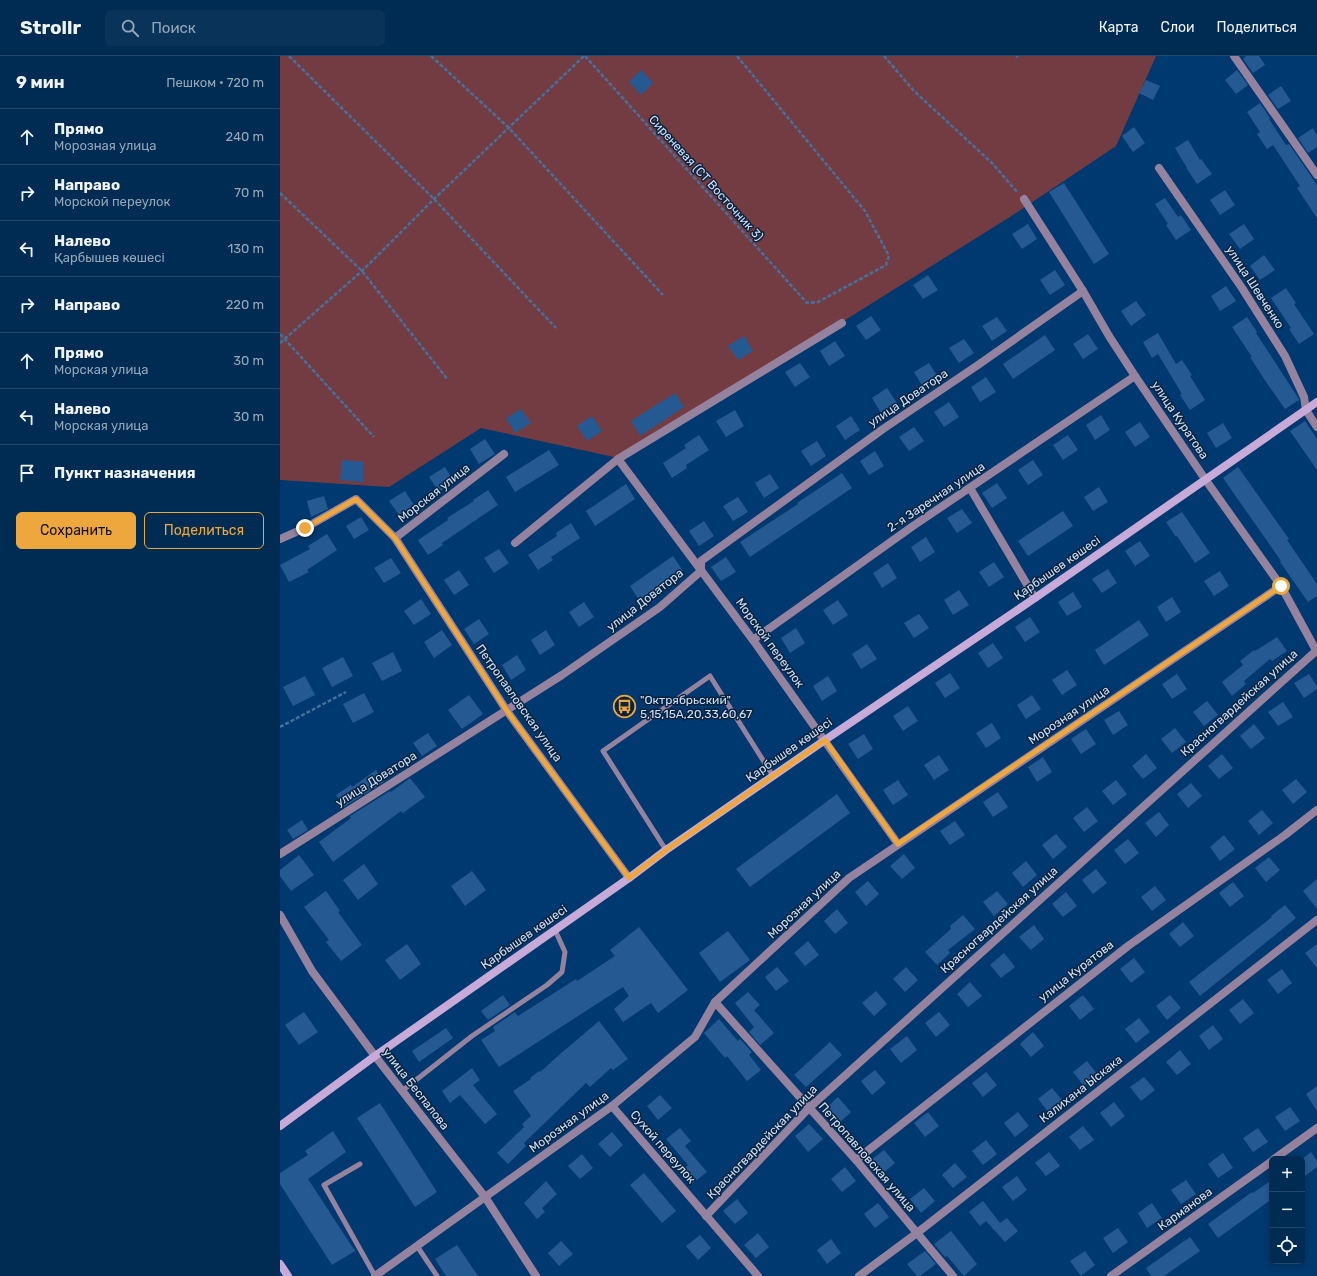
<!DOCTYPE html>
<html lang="ru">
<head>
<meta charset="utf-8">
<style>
	:root { --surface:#002b53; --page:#0a335a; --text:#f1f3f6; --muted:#95a7b8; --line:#22476a; --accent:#eea73c }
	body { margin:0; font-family:Rubik,sans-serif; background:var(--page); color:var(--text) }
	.controls { position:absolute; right:12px; bottom:12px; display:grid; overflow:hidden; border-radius:6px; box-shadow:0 2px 6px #0003 }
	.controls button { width:36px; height:36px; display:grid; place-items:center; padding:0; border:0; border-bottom:1px solid var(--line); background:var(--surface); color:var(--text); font:20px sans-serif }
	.stop { position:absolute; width:12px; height:12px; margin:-9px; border:3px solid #eea73c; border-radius:50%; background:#fff }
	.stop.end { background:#eea73c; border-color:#fff; box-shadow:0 1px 4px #0008 }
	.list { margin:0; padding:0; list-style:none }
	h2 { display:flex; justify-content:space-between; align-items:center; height:52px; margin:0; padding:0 16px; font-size:17px }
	h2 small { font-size:13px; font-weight:400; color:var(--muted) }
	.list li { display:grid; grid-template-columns:26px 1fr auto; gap:12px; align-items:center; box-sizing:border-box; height:56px; padding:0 16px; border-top:1px solid var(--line) }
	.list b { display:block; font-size:15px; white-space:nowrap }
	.list p { margin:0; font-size:13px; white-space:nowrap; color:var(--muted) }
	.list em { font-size:13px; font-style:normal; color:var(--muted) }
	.actions { display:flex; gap:8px; padding:12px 16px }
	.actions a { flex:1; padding:9px 0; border:1px solid var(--accent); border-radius:6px; text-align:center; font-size:14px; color:var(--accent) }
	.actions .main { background:var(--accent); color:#111 }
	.icon { flex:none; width:22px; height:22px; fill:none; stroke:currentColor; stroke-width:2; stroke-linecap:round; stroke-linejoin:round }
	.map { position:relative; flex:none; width:1037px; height:1220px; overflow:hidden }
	header { display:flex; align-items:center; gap:24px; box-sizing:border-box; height:56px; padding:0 20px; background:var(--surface); border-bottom:1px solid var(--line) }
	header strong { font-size:19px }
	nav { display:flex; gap:22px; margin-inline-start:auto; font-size:14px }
	.search { width:280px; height:36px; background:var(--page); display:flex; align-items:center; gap:10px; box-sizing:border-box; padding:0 14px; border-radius:6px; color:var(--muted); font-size:15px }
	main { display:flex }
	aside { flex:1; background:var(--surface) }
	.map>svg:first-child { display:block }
</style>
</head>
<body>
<header>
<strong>Strollr</strong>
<div class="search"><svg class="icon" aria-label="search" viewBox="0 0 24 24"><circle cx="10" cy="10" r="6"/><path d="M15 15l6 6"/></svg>Поиск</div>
<nav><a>Карта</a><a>Слои</a><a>Поделиться</a></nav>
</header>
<main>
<aside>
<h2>9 мин<small>Пешком · 720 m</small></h2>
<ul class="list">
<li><svg class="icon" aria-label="ahead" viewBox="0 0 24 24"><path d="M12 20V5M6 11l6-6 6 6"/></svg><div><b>Прямо</b><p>Морозная улица</p></div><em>240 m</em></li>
<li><svg class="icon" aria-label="right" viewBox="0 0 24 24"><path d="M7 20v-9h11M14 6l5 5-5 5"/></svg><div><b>Направо</b><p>Морской переулок</p></div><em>70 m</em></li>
<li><svg class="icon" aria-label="left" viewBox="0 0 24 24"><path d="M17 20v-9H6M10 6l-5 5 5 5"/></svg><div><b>Налево</b><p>Қарбышев көшесі</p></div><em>130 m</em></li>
<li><svg class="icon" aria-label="right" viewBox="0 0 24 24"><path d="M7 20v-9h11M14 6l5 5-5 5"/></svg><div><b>Направо</b></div><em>220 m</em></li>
<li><svg class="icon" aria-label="ahead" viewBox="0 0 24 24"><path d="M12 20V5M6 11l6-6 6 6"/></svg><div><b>Прямо</b><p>Морская улица</p></div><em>30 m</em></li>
<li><svg class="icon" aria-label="left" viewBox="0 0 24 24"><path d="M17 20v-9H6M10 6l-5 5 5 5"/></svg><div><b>Налево</b><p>Морская улица</p></div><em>30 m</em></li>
<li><svg class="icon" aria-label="arrive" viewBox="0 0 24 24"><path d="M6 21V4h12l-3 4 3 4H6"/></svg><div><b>Пункт назначения</b></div></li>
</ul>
<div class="actions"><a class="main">Сохранить</a><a>Поделиться</a></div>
</aside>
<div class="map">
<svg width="1037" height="1220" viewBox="0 0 1037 1220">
	<rect width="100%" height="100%" fill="#00396f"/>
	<path fill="#733c43" d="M0,0H876L836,90L733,159L343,403L201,372L109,431L0,424Z"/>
	<g fill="#255992">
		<path d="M966,0H979L985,9L973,17L963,3Z"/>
		<path d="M361,14L373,27L361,39L349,26Z"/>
		<path d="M957,14L968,29L956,38L945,24Z"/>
		<path d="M866,24L880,30L873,44L859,37Z"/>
		<path d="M1001,30L1011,45L998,53L988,39Z"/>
		<path d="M980,47L990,62L989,63L1006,89L1009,88L1037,129V162L1017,132L1020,130L993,89L987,93L977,78L980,76L967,56Z"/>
		<path d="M854,71L865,87L853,96L842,80Z"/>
		<path d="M1033,72L1037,79V91L1028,97L1018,82Z"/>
		<path d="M908,84L920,104L921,103L932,118L917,128L907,113V112L895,92Z"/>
		<path d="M784,127L829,198L814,208L769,136Z"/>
		<path d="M945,134L955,149L940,159L930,144Z"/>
		<path d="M885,142L898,161L901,159L911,174L896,184L886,169L888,168L875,148Z"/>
		<path d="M748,168L757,183L742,193L732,178Z"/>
		<path d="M964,168L974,183L960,193L949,178Z"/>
		<path d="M984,199L995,214L980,224L970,210Z"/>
		<path d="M775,214L785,229L770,239L760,224Z"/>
		<path d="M648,219L658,234L643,243L633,229Z"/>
		<path d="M946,230L956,245L940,255L931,240Z"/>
		<path d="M1006,232L1016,247L1014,248L1034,278L1019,288L1009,273L1011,272L991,242Z"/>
		<path d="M856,245L866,259L851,270L841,255Z"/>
		<path d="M591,260L601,274L586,284L576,270Z"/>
		<path d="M717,261L727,275L712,285L702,270Z"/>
		<path d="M967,261L977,276L976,277L1019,343V344L1005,353L984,323L970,301H972L952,271Z"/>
		<path d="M878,277L896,308L902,304L912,319L910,320L925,344L910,354L900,339L902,338L878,298L872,302L863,286Z"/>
		<path d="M808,278L818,293L803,303L793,288Z"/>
		<path d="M765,279L775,294L733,323L723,308Z"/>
		<path d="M464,280L473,295L458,304L448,290Z"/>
		<path d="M684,283L694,297L679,307L669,292Z"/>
		<path d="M555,285L565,300L549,310L540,295Z"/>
		<path d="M520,307L530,321L515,331L505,316Z"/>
		<path d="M649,307L658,321L643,331L634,316Z"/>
		<path d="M706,321L716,336L700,346L691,331Z"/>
		<path d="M607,332L617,347L601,357L592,342Z"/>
		<path d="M395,337L404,351L360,380L351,365Z"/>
		<path d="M669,346L679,361L664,371L654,356Z"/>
		<path d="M241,353L251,367L235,377L226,362Z"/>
		<path d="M455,354L464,370L446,381L436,365Z"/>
		<path d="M821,359L830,374L815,384L806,369Z"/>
		<path d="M312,360L322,375L307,385L297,370Z"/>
		<path d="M571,360L580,374L565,384L556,370Z"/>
		<path d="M1025,365L1037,383V414L1010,375Z"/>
		<path d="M860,366L870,381L855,391L845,376Z"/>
		<path d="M943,367L952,382L936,392L927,377Z"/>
		<path d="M634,371L644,385L629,395L619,381Z"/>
		<path d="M419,379L429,394L406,409L407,412L392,422L383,407L406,392L404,389Z"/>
		<path d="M788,379L798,394L783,404L773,389Z"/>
		<path d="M205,383L215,398L199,408L190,393Z"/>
		<path d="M537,385L546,400L531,410L521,395Z"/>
		<path d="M269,394L279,409L235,436L226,421Z"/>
		<path d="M595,395L604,410L589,419L580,405Z"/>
		<path d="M62,404L84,406L83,426L60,424Z"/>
		<path d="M753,404L763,419L748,429L738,414Z"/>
		<path d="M165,411L174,426L159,436L149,421Z"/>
		<path d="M958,411L1009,483L1007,484L1037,528V540L1028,546L1000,506L1001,505L943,422Z"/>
		<path d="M562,417L572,432L470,501L460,486L518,448L517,447Z"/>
		<path d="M490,418L499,432L484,442L475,427Z"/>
		<path d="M717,427L727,442L712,452L702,437Z"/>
		<path d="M346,428L355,443L315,470L306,455Z"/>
		<path d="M819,431L828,446L813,455L804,441Z"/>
		<path d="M208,434L218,449L162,487L163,489L148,499L138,484L168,464L167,462L194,445L193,444Z"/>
		<path d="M125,435L134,449L119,459L109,445Z"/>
		<path d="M44,440L48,453L31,461L27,445Z"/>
		<path d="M458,441L468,456L453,465L443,450Z"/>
		<path d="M682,453L692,467L677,477L667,462Z"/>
		<path d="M783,455L793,470L748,500L738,485Z"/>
		<path d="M902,456L930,497L915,507L897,480L896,481L886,466Z"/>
		<path d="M81,461L89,474L74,483L66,470Z"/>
		<path d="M424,465L434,480L419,490L409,475Z"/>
		<path d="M291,467L300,482L271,501L273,504L258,514L248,499L277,480L276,477Z"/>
		<path d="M47,478L57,494L27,514L29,516L9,526L0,509L30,493L28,490Z"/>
		<path d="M646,481L655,496L640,506L631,491Z"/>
		<path d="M860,485L870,500L855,510L845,495Z"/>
		<path d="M219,493L229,507L214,517L204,502Z"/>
		<path d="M393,500L403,515L359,544L350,530Z"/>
		<path d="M446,501L456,516L441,525L431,511Z"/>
		<path d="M111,502L121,517L104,527L94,512Z"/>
		<path d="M714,506L724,521L709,531L699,516Z"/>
		<path d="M608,507L617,522L602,532L593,517Z"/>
		<path d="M828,513L837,527L822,537L812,523Z"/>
		<path d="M179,514L189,529L174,539L164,524Z"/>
		<path d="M940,515L949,530L934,540L924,525Z"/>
		<path d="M679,534L689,549L673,559L664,544Z"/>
		<path d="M793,536L802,551L787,560L778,546Z"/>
		<path d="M892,541L901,556L886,566L877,551Z"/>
		<path d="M141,543L151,558L134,569L124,555Z"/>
		<path d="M558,544L568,559L553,569L543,554Z"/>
		<path d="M304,546L314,561L299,571L289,556Z"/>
		<path d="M639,558L649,572L634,582L624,567Z"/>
		<path d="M750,561L760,576L745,586L735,571Z"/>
		<path d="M199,563L209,578L194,588L184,573Z"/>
		<path d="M859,564L869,579L824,609L815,594Z"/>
		<path d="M516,572L525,587L510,597L501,582Z"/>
		<path d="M162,574L172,589L154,602L144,586Z"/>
		<path d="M266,574L275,589L260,599L251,584Z"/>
		<path d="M997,581L1007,595L992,605L990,603L964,625L966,628L952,640L942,626L963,609L960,605L974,594L975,595Z"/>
		<path d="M713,587L723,602L708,612L698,597Z"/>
		<path d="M587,588L597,603L581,613L572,598Z"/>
		<path d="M113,596L122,615L102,625L92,607Z"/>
		<path d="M237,599L246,614L231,624L222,609Z"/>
		<path d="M63,601L73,620L52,631L42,612Z"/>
		<path d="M787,614L797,629L782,639L772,624Z"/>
		<path d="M670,617L680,632L665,642L655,627Z"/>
		<path d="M897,618L907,633L892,643L882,628Z"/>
		<path d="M1029,618L1037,630V633L1024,642L1014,627Z"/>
		<path d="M25,620L35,639L13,650L3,631Z"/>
		<path d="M548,620L557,635L542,645L533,630Z"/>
		<path d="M84,637L94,656L73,667L63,648Z"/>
		<path d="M189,639L203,658L182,673L168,654Z"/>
		<path d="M752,639L761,653L746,663L737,649Z"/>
		<path d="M927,645L938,659L924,670L913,656Z"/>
		<path d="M1003,646L1013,661L998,670L988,656Z"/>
		<path d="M628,650L638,665L623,675L613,660Z"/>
		<path d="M839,655L848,669L833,679L824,664Z"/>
		<path d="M712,667L721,682L706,692L696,677Z"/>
		<path d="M974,668L985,682L971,693L960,680Z"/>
		<path d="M895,672L906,686L892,697L881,683Z"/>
		<path d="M806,673L816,688L801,698L791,683Z"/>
		<path d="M148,677L157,690L142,700L133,687Z"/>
		<path d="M584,678L593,693L578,703L568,688Z"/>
		<path d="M866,698L877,712L863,723L852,710Z"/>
		<path d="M942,698L953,712L939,723L928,710Z"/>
		<path d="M659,699L669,714L654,724L644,709Z"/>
		<path d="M763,701L772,716L757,726L748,711Z"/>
		<path d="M96,714L104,726L64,751L56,739L71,729L72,731Z"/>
		<path d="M130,722L145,741L123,757L121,755L53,806L39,786L71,762L70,760L110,735L111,736Z"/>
		<path d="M1016,723L1027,736L1013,748L1002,734Z"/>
		<path d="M618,724L628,739L613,749L603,734Z"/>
		<path d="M836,724L847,738L833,749L822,735Z"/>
		<path d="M911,727L922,740L908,752L897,738Z"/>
		<path d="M718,736L728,751L713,761L703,746Z"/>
		<path d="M557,738L570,757L470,831L456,813Z"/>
		<path d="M807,751L818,765L804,776L793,762Z"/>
		<path d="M982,754L993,767L979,779L968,765Z"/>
		<path d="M879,756L889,769L876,781L865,767Z"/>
		<path d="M22,764L28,774L13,783L7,774Z"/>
		<path d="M675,765L685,779L670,789L660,775Z"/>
		<path d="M776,778L787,791L773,803L762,789Z"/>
		<path d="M944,779L955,793L940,805L930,791Z"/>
		<path d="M848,783L859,797L845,808L834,794Z"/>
		<path d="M624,798L635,812L622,823L610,810Z"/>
		<path d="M19,799L34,819L11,835L0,820V814Z"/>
		<path d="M989,801L1000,814L986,826L975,812Z"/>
		<path d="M746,805L757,819L743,831L732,817Z"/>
		<path d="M84,808L98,828L78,844L63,824Z"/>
		<path d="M816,813L827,827L813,838L802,824Z"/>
		<path d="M192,815L206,834L185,850L171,830Z"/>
		<path d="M1037,823V853L1023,835Z"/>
		<path d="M588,825L599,838L586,850L575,836Z"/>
		<path d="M953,826L964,840L950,851L939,837Z"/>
		<path d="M875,830L886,844L872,855L861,841Z"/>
		<path d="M46,835L60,855L58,856L82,889L61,905L46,886L49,884L24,851Z"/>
		<path d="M717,835L728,848L714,860L703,846Z"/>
		<path d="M786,836L797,850L783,861L772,848Z"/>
		<path d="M1005,849L1016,862L920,940L909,926L992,861L991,860Z"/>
		<path d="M557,853L568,867L555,878L544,865Z"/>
		<path d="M683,859L695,873L668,894L670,897L657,909L645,896L671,873L670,870Z"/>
		<path d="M903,866L914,880L900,891L889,878Z"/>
		<path d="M754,869L764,883L751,894L739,881Z"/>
		<path d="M359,871L408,934L378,957L371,947L343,966L334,953L349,940L343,931L219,1011L201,984L215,975L213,971L235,956L238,960L296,923L297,925L335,900L330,894Z"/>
		<path d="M448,875L470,904L440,926L419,897Z"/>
		<path d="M528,885L539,899L525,910L514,897Z"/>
		<path d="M127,888L141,908L120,924L105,904Z"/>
		<path d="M1037,888V912L1025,897Z"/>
		<path d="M724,897L735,911L721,922L710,909Z"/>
		<path d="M854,902L865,916L851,927L840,913Z"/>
		<path d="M497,911L509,925L496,935L485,921Z"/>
		<path d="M626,911L638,924L625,936L613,923Z"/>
		<path d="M1002,913L1012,927L998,938L987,924Z"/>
		<path d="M690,926L702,940L688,951L677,938Z"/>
		<path d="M596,935L607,948L594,960L582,947Z"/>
		<path d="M468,936L480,949L474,954L494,977L480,989L469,976L474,971L455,947Z"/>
		<path d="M223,939L230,949L208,964L201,955Z"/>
		<path d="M803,939L814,953L800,964L789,950Z"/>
		<path d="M890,939L901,952L887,964L876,950Z"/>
		<path d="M963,943L974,957L960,968L949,954Z"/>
		<path d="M24,956L38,976L19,989L5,969Z"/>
		<path d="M659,956L670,969L656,981L645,967Z"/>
		<path d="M859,962L870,976L856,987L845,973Z"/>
		<path d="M439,963L458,985L460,983L472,996L469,999L481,1014L467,1025L447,1000L445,1002L424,977Z"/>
		<path d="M319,965L348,1003L333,1014L331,1012L310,1031L306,1027L244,1087L246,1090L228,1108L217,1097L244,1071L242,1068L251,1060L233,1035L251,1023L250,1022L259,1015L260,1016L279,999Z"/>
		<path d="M933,969L943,983L929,994L919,980Z"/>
		<path d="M166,972L173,982L139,1006L132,995Z"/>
		<path d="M753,976L764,990L751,1001L740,988Z"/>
		<path d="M627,980L637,994L621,1007L610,993Z"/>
		<path d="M550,986L562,999L526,1031L514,1019Z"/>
		<path d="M900,994L911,1008L897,1019L886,1006Z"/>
		<path d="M807,1005L818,1019L804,1030L793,1016Z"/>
		<path d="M192,1012L200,1024L193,1029L217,1058L205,1068L180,1039L170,1047L162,1035Z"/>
		<path d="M595,1014L606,1027L592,1039L581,1025Z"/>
		<path d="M706,1016L717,1029L703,1041L692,1027Z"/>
		<path d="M864,1021L875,1034L861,1045L850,1031Z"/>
		<path d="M1037,1030V1055L1026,1038Z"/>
		<path d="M772,1032L783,1045L769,1057L758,1043Z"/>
		<path d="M380,1039L392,1052L378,1064L367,1050Z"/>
		<path d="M558,1041L571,1056L557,1069L544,1054Z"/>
		<path d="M834,1046L845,1060L831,1071L820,1057Z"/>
		<path d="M100,1047L157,1136L135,1151L77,1062Z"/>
		<path d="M1010,1051L1020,1065L1005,1075L995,1061Z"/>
		<path d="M648,1056L659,1070L645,1081L634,1067Z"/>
		<path d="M738,1056L749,1070L735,1081L724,1067Z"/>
		<path d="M529,1068L543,1083L528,1096L515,1080Z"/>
		<path d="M803,1070L814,1084L800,1094L789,1081Z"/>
		<path d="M400,1072L411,1085L405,1090L427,1116L413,1127L402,1114L408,1109L386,1083Z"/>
		<path d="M978,1072L988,1086L973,1096L963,1082Z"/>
		<path d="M53,1075L66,1096L28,1123L75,1195L52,1209L0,1128V1117L28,1099L25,1095Z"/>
		<path d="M332,1076L343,1089L330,1101L318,1088Z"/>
		<path d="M706,1084L717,1098L703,1109L692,1095Z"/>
		<path d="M604,1094L615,1107L601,1119L590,1105Z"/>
		<path d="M769,1096L780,1110L766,1120L755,1107Z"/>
		<path d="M1031,1096L1037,1105V1111L1022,1122V1103Z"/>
		<path d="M943,1097L953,1112L938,1122L928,1108Z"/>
		<path d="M302,1098L313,1112L300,1123L288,1110Z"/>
		<path d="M675,1107L687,1121L673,1132L662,1119Z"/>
		<path d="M565,1111L576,1125L562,1136L551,1123Z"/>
		<path d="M364,1117L396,1155L382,1167L350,1129Z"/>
		<path d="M737,1120L747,1134L733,1145L722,1131Z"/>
		<path d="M906,1124L916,1138L901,1148L891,1134Z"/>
		<path d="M992,1124V1143L938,1182L928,1168L972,1136L973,1137Z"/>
		<path d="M266,1125L277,1138L262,1152L265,1156L257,1163L244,1147Z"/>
		<path d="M644,1132L655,1145L641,1157L630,1143Z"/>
		<path d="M457,1143L468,1157L455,1168L443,1155Z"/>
		<path d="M703,1145L720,1167L727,1162L738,1175L725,1186L706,1165L700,1170L689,1156Z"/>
		<path d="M598,1147L609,1161L595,1172L584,1158Z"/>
		<path d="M872,1147L882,1162L867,1172L858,1157Z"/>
		<path d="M838,1172L848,1186L833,1197L823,1182Z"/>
		<path d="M671,1175L697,1208L684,1220L667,1200L665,1201L654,1188Z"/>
		<path d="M478,1177L489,1191L476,1202L464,1189Z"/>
		<path d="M420,1179L431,1192L418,1204L406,1190Z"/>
		<path d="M910,1181L920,1195L884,1220H871L866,1212Z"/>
		<path d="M551,1183L561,1197L547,1208L537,1194Z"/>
		<path d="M281,1185L293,1198L279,1210L268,1197Z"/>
		<path d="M177,1189L198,1220H166L155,1203Z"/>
		<path d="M645,1195L656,1208L640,1220H637L627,1208Z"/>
		<path d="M805,1195L815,1209L801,1220L790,1205Z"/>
	</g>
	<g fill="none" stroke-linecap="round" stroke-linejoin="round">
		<g stroke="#44719e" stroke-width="2.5" stroke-dasharray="4 2" stroke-linecap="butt">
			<path d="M9,0L154,143L276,272"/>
			<path d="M151,0L229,72L383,239"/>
			<path d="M305,0L527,247L538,246L606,209L609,200L585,155L457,0"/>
			<path d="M604,0L634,35L712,107L738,137"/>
			<path d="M736,0L738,1"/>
			<path d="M0,137L82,215L168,324"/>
			<path d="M0,278L94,381"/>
			<path d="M0,287L82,215L154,143L304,0"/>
			<path d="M0,671L66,636"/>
		</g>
		<g stroke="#95829f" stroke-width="5">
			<path d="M386,794L323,695L430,620L493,720"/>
			<path d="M122,1035L192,980L267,929L282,916L285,896L275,874"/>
			<path d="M80,1108L44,1129L95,1220"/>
			<path d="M137,1190L157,1220"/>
		</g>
		<g stroke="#95829f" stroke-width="8">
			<path d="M954,0L1037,119"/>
			<path d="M879,112L962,232L1005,300L1024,341L1026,354L1037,371"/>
			<path d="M744,143L803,235L829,280L855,320L925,423L1001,530L1037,596"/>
			<path d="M338,403L473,584L618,788"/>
			<path d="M690,432L755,542"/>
			<path d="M115,482L227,655L349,822"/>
			<path d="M0,483L25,472L76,443L115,482L224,398"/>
			<path d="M235,487L338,403L562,267"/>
			<path d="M473,584L633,470L855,320"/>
			<path d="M0,798L282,619L380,551L421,515V505L603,373L698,309L803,235"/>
			<path d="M0,859L32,915L95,1000L205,1141L256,1220"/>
			<path d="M435,946L576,1104L673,1220"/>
			<path d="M332,1050L478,1220"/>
			<path d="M994,1103L1037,1072"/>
			<path d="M576,1104L848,890L1005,779L1037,754"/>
			<path d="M426,1160L529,1052L1036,595"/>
			<path d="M95,1220L332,1050L415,981L435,946L569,822L1001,530"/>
			<path d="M579,1220L637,1177L1037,864"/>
			<path d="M831,1220L992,1105"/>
		</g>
		<g stroke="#c8aad9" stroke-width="8">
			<path d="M0,1070L95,1000L349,822L386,794L545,684L755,542L1037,346"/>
			<path d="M0,1208L8,1220"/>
		</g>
	</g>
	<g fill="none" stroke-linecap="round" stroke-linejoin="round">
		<path stroke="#eea73c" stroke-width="5" d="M25,472L76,443L115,482L227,655L349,822L386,794L545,684L618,788L1001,530"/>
	</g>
	<defs>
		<symbol id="bus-ring" viewBox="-11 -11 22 22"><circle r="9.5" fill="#0c213a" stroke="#eea73c" stroke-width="1.5"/><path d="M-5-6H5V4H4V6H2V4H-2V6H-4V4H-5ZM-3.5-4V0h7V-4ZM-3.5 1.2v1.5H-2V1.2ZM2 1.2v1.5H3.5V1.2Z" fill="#eea73c"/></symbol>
	</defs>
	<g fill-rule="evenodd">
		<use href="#bus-ring" x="332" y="638" width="25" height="25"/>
	</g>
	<g text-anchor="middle" stroke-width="3" stroke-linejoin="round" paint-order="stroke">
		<g font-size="12" fill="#cde2fd" stroke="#0c213a">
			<text transform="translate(426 122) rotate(48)" y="4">Сиреневая (СТ Восточник 3)</text>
			<text transform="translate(975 231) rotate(57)" y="4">улица Шевченко</text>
			<text transform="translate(628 342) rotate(-34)" y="4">улица Доватора</text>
			<text transform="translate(900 364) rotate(56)" y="4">улица Куратова</text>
			<text transform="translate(154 437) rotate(-38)" y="4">Морская улица</text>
			<text transform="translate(656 441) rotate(-34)" y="4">2-я Заречная улица</text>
			<text transform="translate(777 512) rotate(-35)" y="4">Қарбышев көшесі</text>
			<text transform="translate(365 544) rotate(-38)" y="4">улица Доватора</text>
			<text transform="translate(490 587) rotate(54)" y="4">Морской переулок</text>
			<text transform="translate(239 647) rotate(55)" y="4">Петропавловская улица</text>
			<text transform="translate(959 647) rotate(-42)" y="4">Красногвардейская улица</text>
			<text transform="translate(789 659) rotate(-34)" y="4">Морозная улица</text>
			<text transform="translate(509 694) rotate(-35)" y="4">Қарбышев көшесі</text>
			<text transform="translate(96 723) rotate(-32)" y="4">улица Доватора</text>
			<text transform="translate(524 848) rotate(-43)" y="4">Морозная улица</text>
			<text transform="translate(719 864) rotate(-42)" y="4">Красногвардейская улица</text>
			<text transform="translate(244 881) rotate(-35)" y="4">Қарбышев көшесі</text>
			<text transform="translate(796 915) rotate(-38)" y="4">улица Куратова</text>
			<text transform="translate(136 1033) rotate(52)" y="4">улица Беспалова</text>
			<text transform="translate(801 1033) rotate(-38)" y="4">Калихана Ыскака</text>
			<text transform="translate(289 1066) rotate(-36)" y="4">Морозная улица</text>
			<text transform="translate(482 1086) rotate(-46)" y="4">Красногвардейская улица</text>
			<text transform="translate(383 1091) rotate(49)" y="4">Сухой переулок</text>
			<text transform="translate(587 1101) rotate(49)" y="4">Петропавловская улица</text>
			<text transform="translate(905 1153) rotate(-36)" y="4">Карманова</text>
		</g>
		<g font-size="12" fill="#cde2fd" stroke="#0c213a" text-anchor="start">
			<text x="360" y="648">"Октрябрьский"<tspan x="360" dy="14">5,15,15А,20,33,60,67</tspan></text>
		</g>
	</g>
</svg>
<div class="controls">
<button>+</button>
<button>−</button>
<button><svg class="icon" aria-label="locate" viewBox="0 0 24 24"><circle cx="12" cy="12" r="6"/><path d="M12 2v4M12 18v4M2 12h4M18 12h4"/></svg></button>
</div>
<div class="stop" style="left:1001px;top:530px"></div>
<div class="stop end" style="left:25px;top:472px"></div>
</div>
</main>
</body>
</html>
